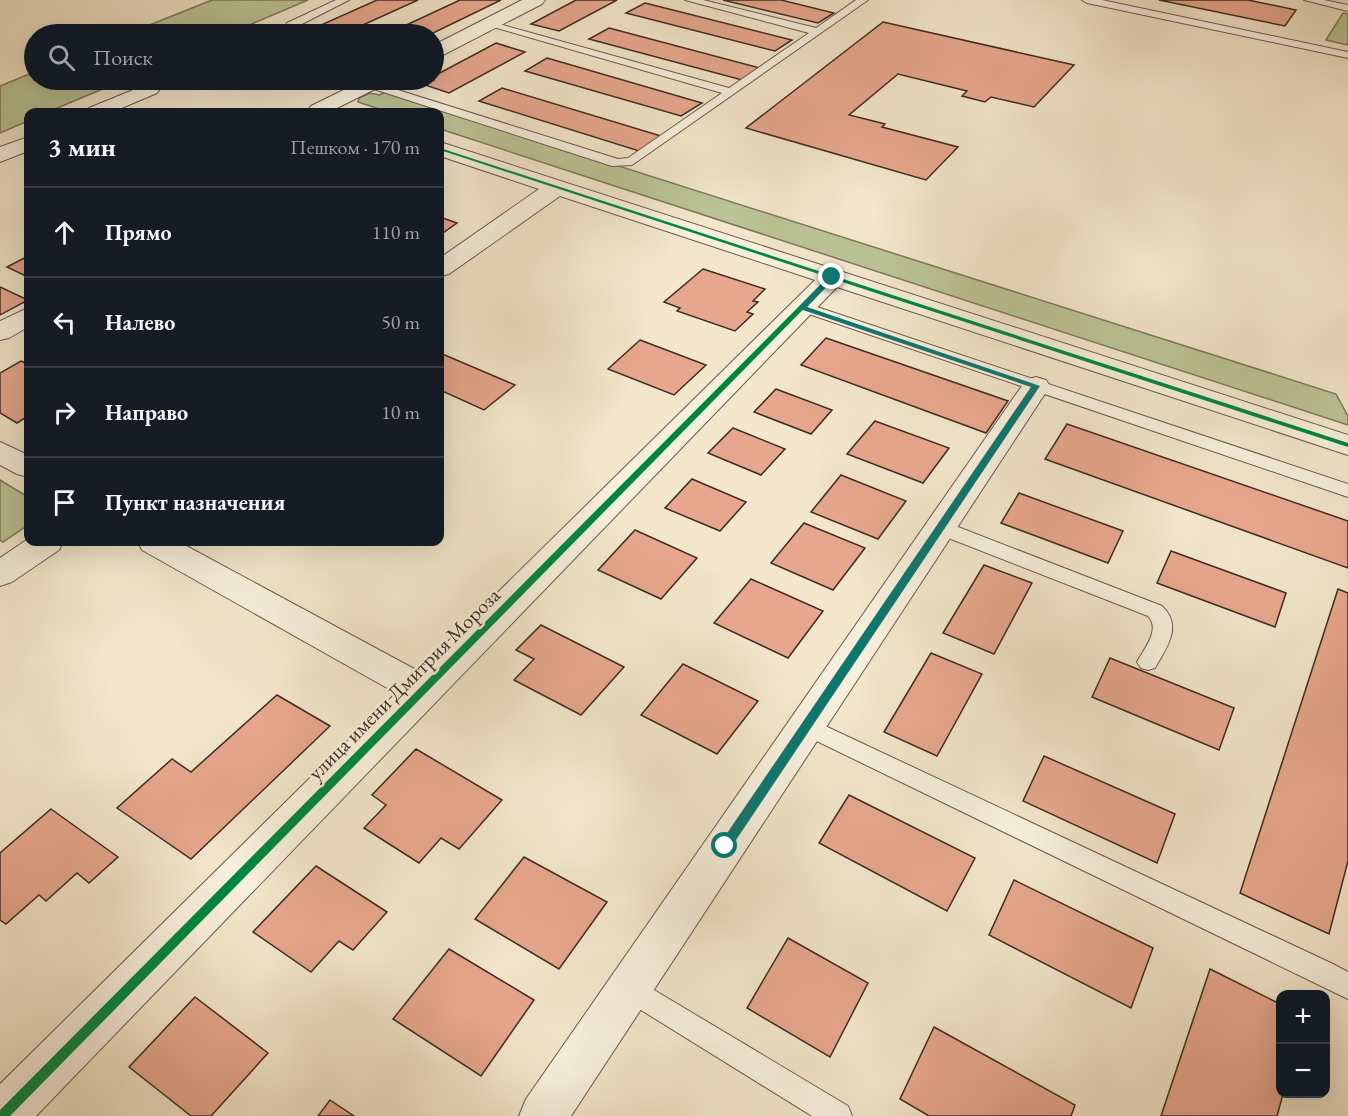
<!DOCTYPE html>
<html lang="ru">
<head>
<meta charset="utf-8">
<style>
	:root { --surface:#171b24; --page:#20242c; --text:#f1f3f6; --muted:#9ea1a6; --line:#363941 }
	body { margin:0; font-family:"EB Garamond",serif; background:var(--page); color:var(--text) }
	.controls { position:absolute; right:18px; bottom:18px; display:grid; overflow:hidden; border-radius:12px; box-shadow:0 6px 24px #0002 }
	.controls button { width:54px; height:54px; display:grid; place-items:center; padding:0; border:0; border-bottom:2px solid var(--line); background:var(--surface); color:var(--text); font:30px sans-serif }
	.stop { position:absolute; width:18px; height:18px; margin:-14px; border:4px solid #0f766e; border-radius:50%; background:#fff }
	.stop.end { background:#0f766e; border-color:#fff; box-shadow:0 2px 6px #0008 }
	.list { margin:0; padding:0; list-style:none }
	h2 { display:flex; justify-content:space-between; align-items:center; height:78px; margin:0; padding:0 24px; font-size:26px }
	h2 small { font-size:20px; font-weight:400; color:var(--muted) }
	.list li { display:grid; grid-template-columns:39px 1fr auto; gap:18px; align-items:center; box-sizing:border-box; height:90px; padding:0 24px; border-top:2px solid var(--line) }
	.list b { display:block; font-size:22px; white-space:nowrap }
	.list em { font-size:20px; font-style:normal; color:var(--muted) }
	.icon { flex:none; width:33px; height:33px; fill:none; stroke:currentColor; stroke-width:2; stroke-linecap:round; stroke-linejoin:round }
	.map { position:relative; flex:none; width:1348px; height:1116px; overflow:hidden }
	.search { position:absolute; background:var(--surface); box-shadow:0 6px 24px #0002; left:24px; top:24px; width:420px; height:66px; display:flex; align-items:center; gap:15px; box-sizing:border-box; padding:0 21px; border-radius:33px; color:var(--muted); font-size:22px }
	.panel { position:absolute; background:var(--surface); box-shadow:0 6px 24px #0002; left:24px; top:108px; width:420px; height:438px; border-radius:12px }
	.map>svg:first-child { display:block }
</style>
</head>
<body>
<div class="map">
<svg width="1348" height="1116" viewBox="0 0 1348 1116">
	<rect width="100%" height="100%" fill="#f3e6ca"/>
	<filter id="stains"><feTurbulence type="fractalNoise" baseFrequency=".00333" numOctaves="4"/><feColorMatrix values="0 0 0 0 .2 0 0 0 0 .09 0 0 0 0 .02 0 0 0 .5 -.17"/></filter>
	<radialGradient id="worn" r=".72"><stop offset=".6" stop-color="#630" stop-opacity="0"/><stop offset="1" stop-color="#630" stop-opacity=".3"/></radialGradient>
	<g fill="#bbc496" stroke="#7d785c" stroke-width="1.5">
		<path d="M212,0H308L228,34H127Z"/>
		<path d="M1343,13L1348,14V45L1326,40Z"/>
		<path d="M34,72V80H124L48,112H28V121L0,133V86Z"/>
		<path d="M386,92L1336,394L1348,416V425L440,129V112H388L358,102L359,98L370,93L379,95Z"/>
		<path d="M0,480L28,497V525L3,542L0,540Z"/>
	</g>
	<g fill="#e7a78e" stroke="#3f2b22" stroke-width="1.5">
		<path d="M377,0H418L343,34H329L312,29Z"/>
		<path d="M460,0H501L431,34H387Z"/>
		<path d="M576,0H617L559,31L531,24Z"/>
		<path d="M723,0H781L834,13L818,23Z"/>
		<path d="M1159,0H1248L1296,10L1285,26Z"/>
		<path d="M645,3L792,40L775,51L626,13Z"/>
		<path d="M883,22L1074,65L1034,107L991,97L985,102L962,96L967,91L898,74L849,115L885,124L882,127L958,147L926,180L746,128Z"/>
		<path d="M609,28L760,68L742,80L589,39Z"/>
		<path d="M496,43L525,52L449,93L419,83L434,80V76Z"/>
		<path d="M547,58L702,103L681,116L525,71Z"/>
		<path d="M502,88L661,136L639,151L479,101Z"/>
		<path d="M440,217L457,223L440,235Z"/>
		<path d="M28,256V277L7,267Z"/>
		<path d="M703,269L765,289L753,301L758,302L747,312L753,314L735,331L677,311L680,308L664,302Z"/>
		<path d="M0,287L28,300L0,315Z"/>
		<path d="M826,338L1008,401L986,433L801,365Z"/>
		<path d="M640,340L706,365L674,395L608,369Z"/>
		<path d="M440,353L515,385L484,410L440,390Z"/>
		<path d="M21,361L28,364V416L17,423L0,413V373Z"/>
		<path d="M776,389L832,410L811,434L754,412Z"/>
		<path d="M875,421L949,448L923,483L847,454Z"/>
		<path d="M1067,424L1348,521V568L1045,459Z"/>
		<path d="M733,428L785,449L761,475L708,453Z"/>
		<path d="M841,475L906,501L878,539L811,512Z"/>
		<path d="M692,479L746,502L720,531L665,508Z"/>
		<path d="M1019,493L1123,531L1108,563L1001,523Z"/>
		<path d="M804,523L865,548L833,590L771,563Z"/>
		<path d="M635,530L697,558L661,599L598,570Z"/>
		<path d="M1171,551L1286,593L1275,627L1157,583Z"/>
		<path d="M984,565L1032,583L994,654L943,633Z"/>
		<path d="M751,579L823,611L788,658L714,623Z"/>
		<path d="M1338,589L1348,593V861L1329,934L1240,893Z"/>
		<path d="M541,625L624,667L581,715L514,680L534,659L516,650Z"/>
		<path d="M931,653L982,674L937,756L884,732Z"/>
		<path d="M1110,658L1234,708L1219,750L1092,697Z"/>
		<path d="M683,664L758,701L717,754L641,715Z"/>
		<path d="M277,695L330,726L191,859L117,808L172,759L191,772Z"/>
		<path d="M416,749L502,800L459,849L441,838L419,863L364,828L386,805L372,795Z"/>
		<path d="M1044,756L1175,814L1157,863L1023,801Z"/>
		<path d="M849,795L975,858L947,911L819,843Z"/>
		<path d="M51,809L118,857L89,883L77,873L46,901L39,895L6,924L0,920V853Z"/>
		<path d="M524,857L607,902L559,969L475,919Z"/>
		<path d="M316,866L387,912L353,950L339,941L311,972L253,932Z"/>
		<path d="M1014,880L1153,948L1131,1008L989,935Z"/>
		<path d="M788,938L868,983L830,1057L747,1008Z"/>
		<path d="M449,949L534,1000L481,1076L393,1019Z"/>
		<path d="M1210,969L1280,1004V1094H1283L1277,1116H1161Z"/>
		<path d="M195,997L268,1053L211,1116H191L129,1067Z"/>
		<path d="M934,1027L1075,1105L1071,1116H929L900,1099Z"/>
		<path d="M330,1100L354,1116H318Z"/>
	</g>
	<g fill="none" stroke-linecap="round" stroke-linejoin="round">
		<defs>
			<g id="lane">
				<path d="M336,0H349L296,27L311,32L312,34H298L285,28L287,23Z"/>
				<path d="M685,0H703L816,28L856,0H868L632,165L612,166L352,82L350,80H366L618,159L628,158L722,93L483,24L484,22H492L729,88L809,33Z"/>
				<path d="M1082,0H1102L1348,52V58L1087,3Z"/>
				<path d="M1304,0H1324L1348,5V11Z"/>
				<path d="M802,302L1348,484V497L797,310L794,307L797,304Z"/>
				<path d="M940,520L1162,606C1183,626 1167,647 1155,668L1148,670L1141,668L1137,662C1144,649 1161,629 1148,616L933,532L931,527L933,522Z"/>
				<path d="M806,717L1333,964L1348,972V999L798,732L795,726L798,720Z"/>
				<path d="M629,975L848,1106L852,1116H812L620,997L616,988L620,979Z"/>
			</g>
			<g id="street">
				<path d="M522,0H545L542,4L441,56L434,58V45Z"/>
				<path d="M364,80H388L385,84L329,112H309L308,110L311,106Z"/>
				<path d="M150,83L157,85L160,89L157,93L112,112H86L89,108Z"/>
				<path d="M28,137V151L0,162V147Z"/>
				<path d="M440,142L1348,435V455L837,287L36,1116H0V1084L396,693L142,550L138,542H179L418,671L815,280L560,196L449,274L440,276V258L539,189L440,156Z"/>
				<path d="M28,308V327L9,338L0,340V321Z"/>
				<path d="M1036,377L1046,380L1050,386L571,1116H519L526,1099L1026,380Z"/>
				<path d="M0,442L28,455V477L17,474L0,465Z"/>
				<path d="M28,539V542H63L59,550L12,582L0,586V558Z"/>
			</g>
		</defs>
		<use href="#lane" stroke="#6c5a4c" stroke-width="2"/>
		<use href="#street" stroke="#6c5a4c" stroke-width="2"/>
		<use href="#lane" fill="#f7efdd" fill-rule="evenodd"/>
		<use href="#street" fill="#f7efdd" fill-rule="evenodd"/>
		<defs>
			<path id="cycleway" d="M440,148L1348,443V447L833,279L10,1116H0V1110L828,277L440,150Z"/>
		</defs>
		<use href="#cycleway" stroke="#f7efdd" stroke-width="3"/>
		<use href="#cycleway" fill="#00873e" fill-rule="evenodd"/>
	</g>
	<path fill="#0f766e" d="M830,275L836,277L807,307L1040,386L730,849L725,851L719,846L721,842L1031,387L800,309V306Z"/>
	<g text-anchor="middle" stroke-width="5" stroke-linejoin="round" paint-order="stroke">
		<g font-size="21" fill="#3f2b22" stroke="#f7efdd">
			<text transform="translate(404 684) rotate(-45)" y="7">улица имени Дмитрия Мороза</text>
		</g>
	</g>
	<rect width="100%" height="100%" filter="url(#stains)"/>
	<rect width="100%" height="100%" fill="url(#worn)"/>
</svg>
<div class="controls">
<button>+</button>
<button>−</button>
</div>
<div class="stop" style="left:725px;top:846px"></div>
<div class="stop end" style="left:832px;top:277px"></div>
<div class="search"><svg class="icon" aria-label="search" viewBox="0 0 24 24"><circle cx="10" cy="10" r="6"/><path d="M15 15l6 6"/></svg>Поиск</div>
<section class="panel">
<h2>3 мин<small>Пешком · 170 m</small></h2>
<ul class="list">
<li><svg class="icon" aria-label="ahead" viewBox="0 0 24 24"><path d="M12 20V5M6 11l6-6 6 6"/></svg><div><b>Прямо</b></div><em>110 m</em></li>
<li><svg class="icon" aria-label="left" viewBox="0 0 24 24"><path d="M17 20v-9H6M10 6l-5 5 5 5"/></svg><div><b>Налево</b></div><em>50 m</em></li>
<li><svg class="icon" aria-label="right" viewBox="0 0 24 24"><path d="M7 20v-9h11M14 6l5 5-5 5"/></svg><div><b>Направо</b></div><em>10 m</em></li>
<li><svg class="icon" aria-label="arrive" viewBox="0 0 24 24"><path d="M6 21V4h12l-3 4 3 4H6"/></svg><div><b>Пункт назначения</b></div></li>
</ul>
</section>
</div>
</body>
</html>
